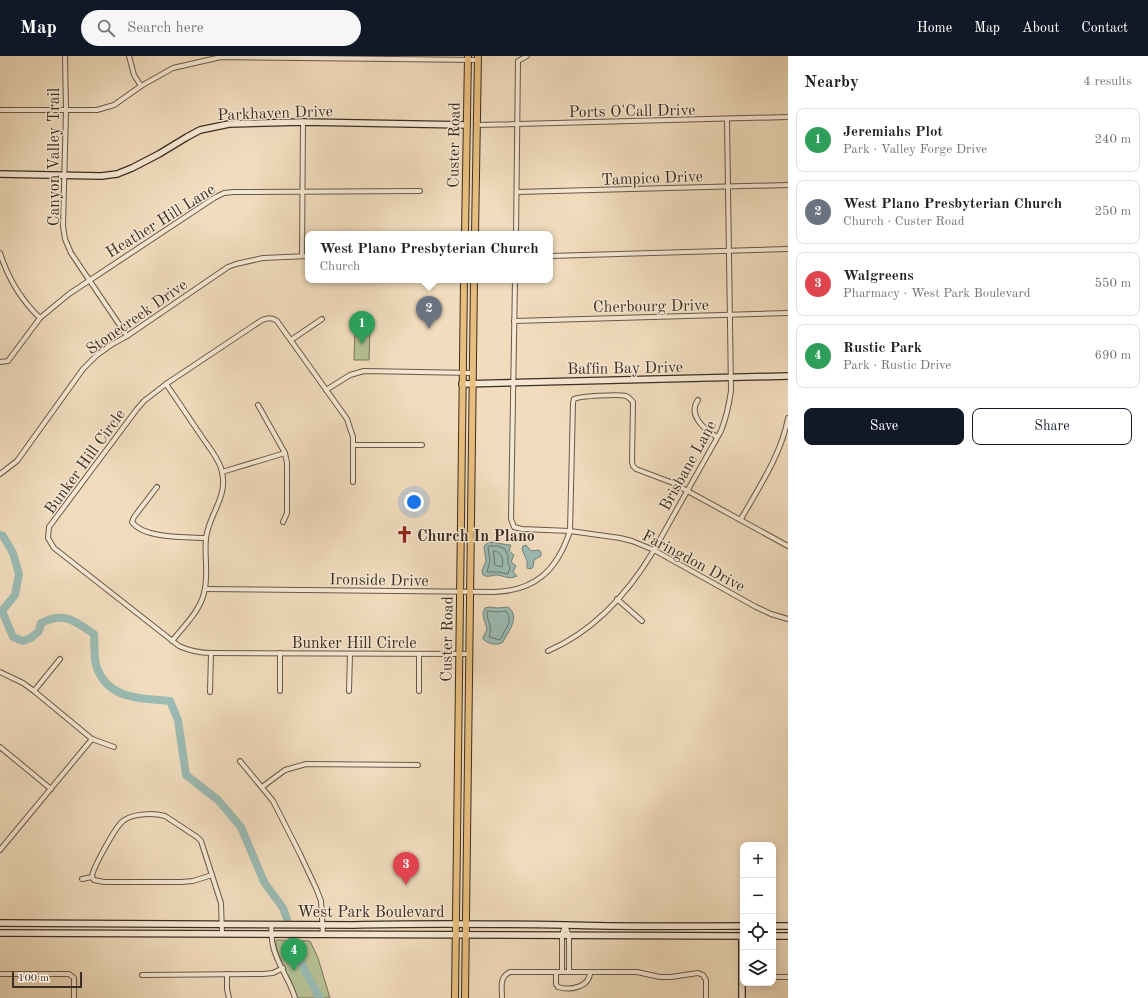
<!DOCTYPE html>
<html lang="en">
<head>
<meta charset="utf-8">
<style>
	:root { --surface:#fff; --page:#f6f6f6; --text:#202124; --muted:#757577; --line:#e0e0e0; --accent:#111827 }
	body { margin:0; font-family:"Old Standard TT",serif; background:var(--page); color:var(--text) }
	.controls { position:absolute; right:12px; bottom:12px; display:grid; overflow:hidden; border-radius:8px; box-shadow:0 2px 10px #0003 }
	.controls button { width:36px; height:36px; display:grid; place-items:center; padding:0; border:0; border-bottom:1px solid var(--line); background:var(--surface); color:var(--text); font:20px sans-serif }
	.scale { position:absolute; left:12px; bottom:10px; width:70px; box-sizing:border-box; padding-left:4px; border:2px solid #3b2d22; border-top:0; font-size:11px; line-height:14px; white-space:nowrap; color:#3b2d22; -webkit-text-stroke:3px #f6e8d4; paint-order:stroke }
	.you { position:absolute; left:414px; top:446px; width:14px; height:14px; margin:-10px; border:3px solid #fff; border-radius:50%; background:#1a73e8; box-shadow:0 0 0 6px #1a73e833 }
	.badge { display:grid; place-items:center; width:26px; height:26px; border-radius:50%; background:var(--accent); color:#fff; font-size:13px; font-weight:700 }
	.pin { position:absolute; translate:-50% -33px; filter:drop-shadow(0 1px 2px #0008) }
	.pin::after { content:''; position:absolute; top:21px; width:14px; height:12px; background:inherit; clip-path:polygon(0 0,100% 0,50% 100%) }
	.popup { position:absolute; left:305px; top:175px; width:248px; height:52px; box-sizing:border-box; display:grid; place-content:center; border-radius:8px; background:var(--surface); filter:drop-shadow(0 1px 3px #0005); font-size:13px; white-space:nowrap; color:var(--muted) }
	.popup b { font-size:15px; color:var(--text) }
	.popup::after { content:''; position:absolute; left:50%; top:100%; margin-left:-8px; border:8px solid transparent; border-top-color:var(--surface) }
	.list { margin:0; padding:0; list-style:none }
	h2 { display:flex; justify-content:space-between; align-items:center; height:52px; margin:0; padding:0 16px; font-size:17px }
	h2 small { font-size:13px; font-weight:400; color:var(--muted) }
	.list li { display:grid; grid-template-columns:26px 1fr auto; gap:12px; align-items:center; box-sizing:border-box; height:64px; margin:0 8px 8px; padding:0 8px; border:1px solid var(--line); border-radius:8px }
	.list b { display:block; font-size:15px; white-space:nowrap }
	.list p { margin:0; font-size:13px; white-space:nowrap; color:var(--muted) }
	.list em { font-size:13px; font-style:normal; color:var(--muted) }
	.actions { display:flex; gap:8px; padding:12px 16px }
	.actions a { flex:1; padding:9px 0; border:1px solid var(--accent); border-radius:8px; text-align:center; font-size:14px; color:var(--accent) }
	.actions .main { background:var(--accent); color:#fff }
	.icon { flex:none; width:22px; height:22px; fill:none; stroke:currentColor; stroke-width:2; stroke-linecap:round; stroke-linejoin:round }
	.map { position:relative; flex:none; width:788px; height:942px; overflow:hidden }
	header { display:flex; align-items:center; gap:24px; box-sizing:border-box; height:56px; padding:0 20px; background:var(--accent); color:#fff }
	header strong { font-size:19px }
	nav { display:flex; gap:22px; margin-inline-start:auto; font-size:14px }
	.search { width:280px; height:36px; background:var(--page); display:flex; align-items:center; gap:10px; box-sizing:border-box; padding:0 14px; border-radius:22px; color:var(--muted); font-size:15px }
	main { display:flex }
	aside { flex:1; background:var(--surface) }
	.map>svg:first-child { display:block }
</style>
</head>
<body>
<header>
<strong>Map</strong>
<div class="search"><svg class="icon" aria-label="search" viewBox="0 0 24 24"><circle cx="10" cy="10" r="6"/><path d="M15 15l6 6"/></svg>Search here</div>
<nav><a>Home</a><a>Map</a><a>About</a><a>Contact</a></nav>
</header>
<main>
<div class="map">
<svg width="788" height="942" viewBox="0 0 788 942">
	<rect width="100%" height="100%" fill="#f1dcbd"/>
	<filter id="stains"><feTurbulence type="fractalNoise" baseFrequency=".005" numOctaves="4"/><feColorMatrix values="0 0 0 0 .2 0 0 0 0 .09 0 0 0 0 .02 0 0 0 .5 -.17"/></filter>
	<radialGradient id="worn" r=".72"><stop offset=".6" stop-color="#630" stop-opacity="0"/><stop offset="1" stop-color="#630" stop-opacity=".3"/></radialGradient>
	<g fill="#b6c194" stroke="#78775b">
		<path d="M355,271L370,272L369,304H354Z"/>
		<path d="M276,884L310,885L318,902L330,942H297C293,924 275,901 276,884Z"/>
	</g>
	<g fill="#9bbbb3" stroke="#758279">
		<path d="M489,486C497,486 503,489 511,489L509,495L514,499L511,506L516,510L513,516L517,520C509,524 505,520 497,519C491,519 489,522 483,519L482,515L486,505L484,490Z"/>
		<path d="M526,489L531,495L539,494L541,496V500L534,504L533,511L531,513L527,512V505L522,493L523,490Z"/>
		<path d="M490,551L497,552L508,551C521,561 508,576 503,586C497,590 488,588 483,583V581L487,574C486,566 480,559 485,552Z"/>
	</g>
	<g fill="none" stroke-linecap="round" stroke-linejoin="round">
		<g stroke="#6b746a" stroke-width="1">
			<path d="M490,490H498L505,493L508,500V507L510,511L508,518L498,516H487L490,505L488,492Z"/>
			<path d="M494,495C502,495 504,505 502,511L495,509Z"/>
			<path d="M489,555L497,556L506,555L509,560V567L500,584L489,581C493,568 487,568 487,556Z"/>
		</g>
		<g stroke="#9bbbb3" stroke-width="8">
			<path d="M0,479L3,480L13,497L19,518L15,539L2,555L13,581L23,585L31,582L39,575L41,567C64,555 75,565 94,578C95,588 93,602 97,612C109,644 141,642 170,645L178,664L186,719L218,744L241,771L264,826L283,852L287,863"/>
			<path d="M292,884L305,915L320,942"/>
		</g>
		<defs>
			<g id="street">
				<path d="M65,0L66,54L63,170L65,183L71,197L127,280"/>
				<path d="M129,0L134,19L141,30"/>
				<path d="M0,54H97L114,49L141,30L173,12L221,1L478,4"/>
				<path d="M476,69L788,61"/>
				<path d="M517,136L788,129"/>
				<path d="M516,178L518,5L527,0"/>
				<path d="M0,197C8,222 21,244 40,262"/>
				<path d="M302,200L303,66"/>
				<path d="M550,200L788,193"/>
				<path d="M515,224L511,463L514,471L522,473L570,475L620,482L632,485L654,494L756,551L771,558L788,563"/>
				<path d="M514,265L788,257"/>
				<path d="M291,284L322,263"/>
				<path d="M0,306L8,305L40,262L69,238L214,142L224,137L234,136L420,135"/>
				<path d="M166,328C178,345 189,362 200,378C207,389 217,400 221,412C230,440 209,457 206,482C204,501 209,519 204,537C200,555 183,571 172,585"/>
				<path d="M326,334L350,319L364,315L473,317"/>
				<path d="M698,344C687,359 705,374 717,381"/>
				<path d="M258,349L285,397L287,407V457L283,466"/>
				<path d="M353,389H422"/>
				<path d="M222,416L285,397"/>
				<path d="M0,418L17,405L83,313L97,299L111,289L127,280L228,211L236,208L263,202L308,200"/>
				<path d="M353,426V381L347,363L277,265C271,261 268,262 262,264L166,328L144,345L137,353L49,471L48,482L54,492L179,590C190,595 199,597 211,597L469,598"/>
				<path d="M157,431L134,461L132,466C144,483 188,481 206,482"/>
				<path d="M741,463C759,431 781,399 788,362"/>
				<path d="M205,533L493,536C536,535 557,514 570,475L573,347L574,343C580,340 619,338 626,340C629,341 631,344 633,346L632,406L633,410L636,413L673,427L788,490"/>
				<path d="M617,543L642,565"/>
				<path d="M548,595C594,575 629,536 654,494L721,375C726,362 729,349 731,335L727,64"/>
				<path d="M419,598V635"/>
				<path d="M0,616L23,627L34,635L92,683L114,691"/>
				<path d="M34,635L60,603"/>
				<path d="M280,635V597"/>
				<path d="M349,635L350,598"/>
				<path d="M210,636L211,597"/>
				<path d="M0,691L51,733"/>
				<path d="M240,705L273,745L300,798L316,832L321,845L323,879"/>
				<path d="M262,731L285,714L306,708L418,709"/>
				<path d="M0,794L92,683"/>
				<path d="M92,821C92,813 116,770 123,765C133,757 154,757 165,760L197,781L201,785L221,847L222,878"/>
				<path d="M92,821L94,824L104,826H181L193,825L212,819"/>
				<path d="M82,823L92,821"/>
				<path d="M271,868C272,875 271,883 273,890C277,908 290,924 295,942"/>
				<path d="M565,869L569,880V916"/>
				<path d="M556,916V928L558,931C570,935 590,931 590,916"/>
				<path d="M562,916V879L565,870"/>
				<path d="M0,918H69L74,922V942"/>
				<path d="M227,918V933L229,942"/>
				<path d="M142,919L263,918L273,917L283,912"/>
				<path d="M773,921H788"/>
				<path d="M502,942C502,931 499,921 510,916H637L660,921H671L698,917L703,919L706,924V942"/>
			</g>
			<g id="secondary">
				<path d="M0,118L101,120L117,118L132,112L159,98L187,81L200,74L229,68L303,66L467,69"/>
				<path d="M462,328L788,320"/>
				<path d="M0,867L353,869C424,867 495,868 566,869C625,871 684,870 743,870"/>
				<path d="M773,870H788"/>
				<path d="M0,877L743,880"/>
				<path d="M773,880H788"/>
				<path d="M742,942V880"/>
			</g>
			<g id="primary">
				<path d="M465,178L468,0"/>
				<path d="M475,178L478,0"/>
				<path d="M455,942L464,224"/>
				<path d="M465,942L474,224"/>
			</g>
		</defs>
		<use href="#street" stroke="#685949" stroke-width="6"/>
		<use href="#secondary" stroke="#3b2d22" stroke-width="8"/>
		<use href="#primary" stroke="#3b2d22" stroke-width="8"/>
		<use href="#street" stroke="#f6e8d4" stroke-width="4"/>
		<use href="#secondary" stroke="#f6e8d4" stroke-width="5.5"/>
		<use href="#primary" stroke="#e8be7e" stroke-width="6"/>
	</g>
	<defs>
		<symbol id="church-bare" viewBox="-9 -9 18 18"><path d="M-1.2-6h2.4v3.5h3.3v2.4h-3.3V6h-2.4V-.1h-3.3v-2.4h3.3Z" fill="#8f2418" stroke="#f6e8d4" stroke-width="2.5" paint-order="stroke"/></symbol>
	</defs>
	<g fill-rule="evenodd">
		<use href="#church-bare" x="392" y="466" width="25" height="25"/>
	</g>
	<g text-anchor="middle" stroke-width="3" stroke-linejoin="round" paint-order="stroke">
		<g font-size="16" fill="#3b2d22" stroke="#f6e8d4">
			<text transform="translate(632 54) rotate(-1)" y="6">Ports O'Call Drive</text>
			<text transform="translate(275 56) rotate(-2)" y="6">Parkhaven Drive</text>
			<text transform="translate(453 89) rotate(-89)" y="6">Custer Road</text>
			<text transform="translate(53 101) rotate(-90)" y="6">Canyon Valley Trail</text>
			<text transform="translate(652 121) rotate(-2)" y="6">Tampico Drive</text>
			<text transform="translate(160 164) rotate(-32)" y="6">Heather Hill Lane</text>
			<text transform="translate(651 249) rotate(-1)" y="6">Cherbourg Drive</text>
			<text transform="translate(136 260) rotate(-35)" y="6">Stonecreek Drive</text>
			<text transform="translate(625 311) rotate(-1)" y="6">Baffin Bay Drive</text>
			<text transform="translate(84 405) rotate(-54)" y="6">Bunker Hill Circle</text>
			<text transform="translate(687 409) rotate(-61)" y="6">Brisbane Lane</text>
			<text transform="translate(694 504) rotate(28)" y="6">Faringdon Drive</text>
			<text transform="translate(379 523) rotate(1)" y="6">Ironside Drive</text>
			<text transform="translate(446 583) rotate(-89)" y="6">Custer Road</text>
			<text x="354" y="592">Bunker Hill Circle</text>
			<text x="371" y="861">West Park Boulevard</text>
		</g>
		<g font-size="16" font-weight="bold" fill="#3b2d22" stroke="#f6e8d4" text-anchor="start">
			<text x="417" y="485">Church In Plano</text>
		</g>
	</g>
	<rect width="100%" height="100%" filter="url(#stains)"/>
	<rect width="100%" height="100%" fill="url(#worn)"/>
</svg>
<div class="controls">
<button>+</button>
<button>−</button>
<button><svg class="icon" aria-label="locate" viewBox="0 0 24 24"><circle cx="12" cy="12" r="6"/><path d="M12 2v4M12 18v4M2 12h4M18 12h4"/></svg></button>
<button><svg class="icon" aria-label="layers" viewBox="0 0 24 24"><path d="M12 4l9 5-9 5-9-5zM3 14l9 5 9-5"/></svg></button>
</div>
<div class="scale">100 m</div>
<div class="you"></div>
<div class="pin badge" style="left:362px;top:288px;background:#2e9e5b">1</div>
<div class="pin badge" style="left:429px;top:273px;background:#6b7280">2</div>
<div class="popup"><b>West Plano Presbyterian Church</b>Church</div>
<div class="pin badge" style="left:406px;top:829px;background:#e0444e">3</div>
<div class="pin badge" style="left:294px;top:915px;background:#2e9e5b">4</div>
</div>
<aside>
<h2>Nearby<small>4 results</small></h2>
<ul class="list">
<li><span class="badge" style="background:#2e9e5b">1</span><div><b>Jeremiahs Plot</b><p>Park · Valley Forge Drive</p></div><em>240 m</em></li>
<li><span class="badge" style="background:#6b7280">2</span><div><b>West Plano Presbyterian Church</b><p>Church · Custer Road</p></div><em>250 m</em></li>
<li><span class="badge" style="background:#e0444e">3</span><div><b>Walgreens</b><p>Pharmacy · West Park Boulevard</p></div><em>550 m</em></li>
<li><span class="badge" style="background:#2e9e5b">4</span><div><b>Rustic Park</b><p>Park · Rustic Drive</p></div><em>690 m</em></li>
</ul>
<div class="actions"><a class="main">Save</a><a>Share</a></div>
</aside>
</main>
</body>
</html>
